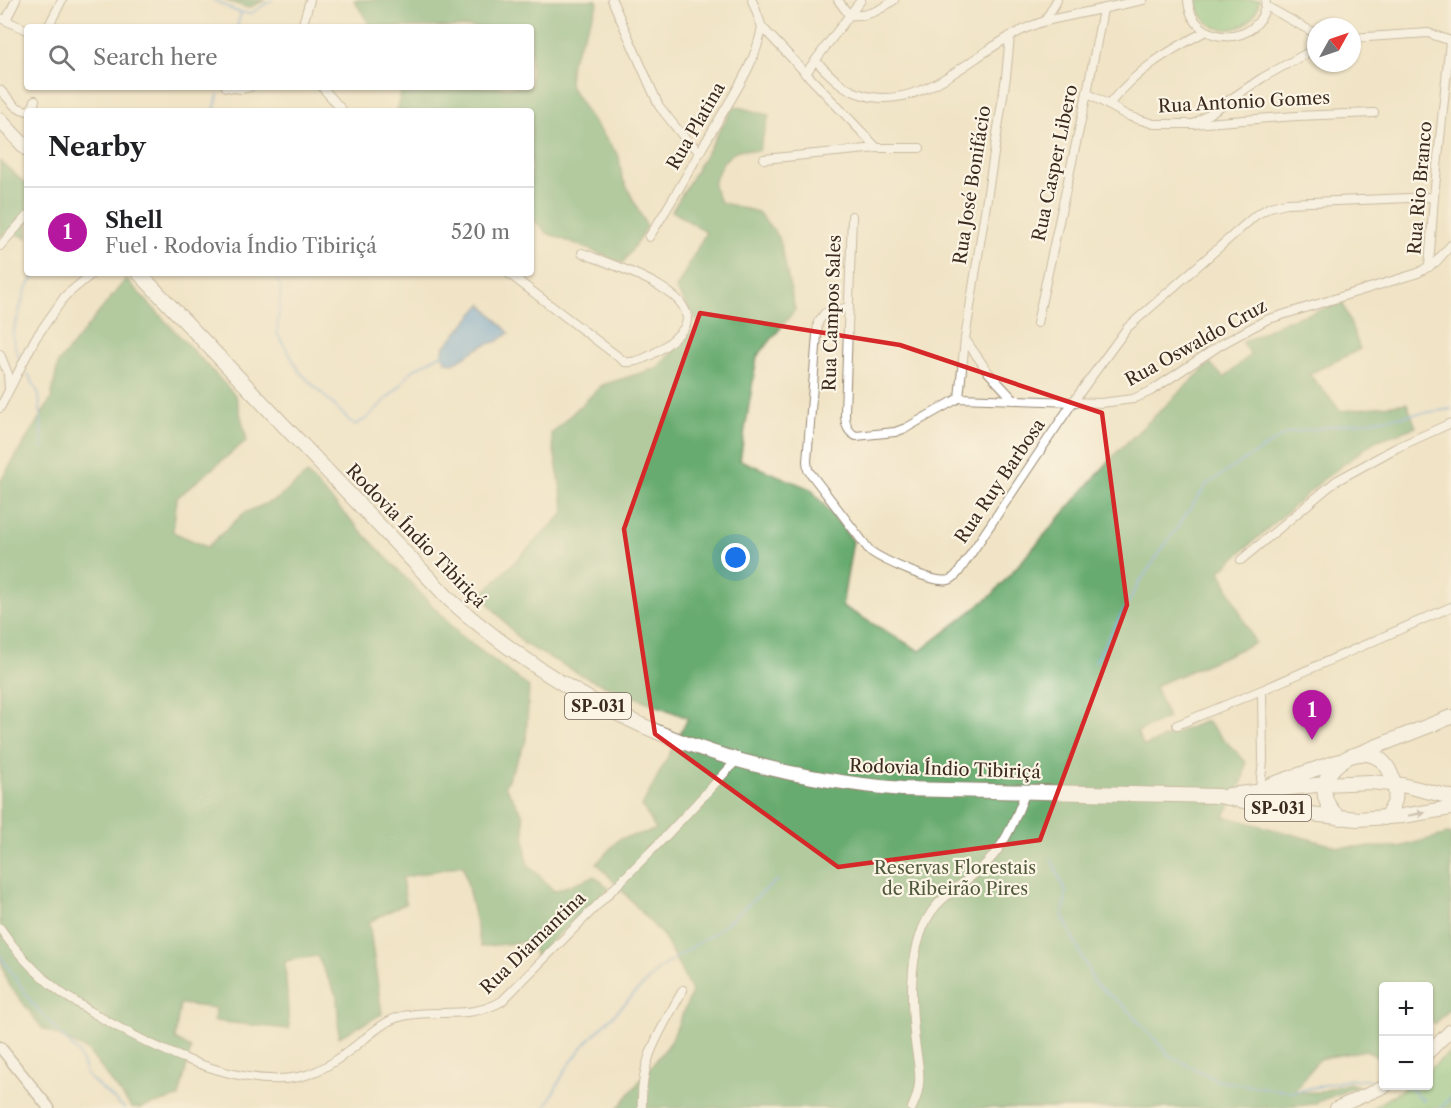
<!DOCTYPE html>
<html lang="en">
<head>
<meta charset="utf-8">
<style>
	:root { --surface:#fff; --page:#f6f6f6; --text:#202124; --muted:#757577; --line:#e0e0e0; --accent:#b5179e }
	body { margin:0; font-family:"Libre Caslon Text",serif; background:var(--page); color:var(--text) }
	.controls { position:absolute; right:18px; bottom:18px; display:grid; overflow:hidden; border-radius:6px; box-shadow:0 2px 4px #0004 }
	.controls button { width:54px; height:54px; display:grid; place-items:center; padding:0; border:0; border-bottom:2px solid var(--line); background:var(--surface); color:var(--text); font:30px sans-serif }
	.compass { position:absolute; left:1307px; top:18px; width:54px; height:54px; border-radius:50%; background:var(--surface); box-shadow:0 2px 4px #0004; rotate:50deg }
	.you { position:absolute; left:736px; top:558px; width:21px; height:21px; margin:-15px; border:4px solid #fff; border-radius:50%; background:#1a73e8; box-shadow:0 0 0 9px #1a73e833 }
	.badge { display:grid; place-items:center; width:39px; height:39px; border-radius:50%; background:var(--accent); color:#fff; font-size:20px; font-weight:700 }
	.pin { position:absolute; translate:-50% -50px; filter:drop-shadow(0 2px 3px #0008) }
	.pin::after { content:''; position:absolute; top:32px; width:21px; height:18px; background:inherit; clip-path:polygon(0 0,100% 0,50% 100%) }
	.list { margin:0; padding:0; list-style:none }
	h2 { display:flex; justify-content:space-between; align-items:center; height:78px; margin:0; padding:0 24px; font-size:26px }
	h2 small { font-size:20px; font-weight:400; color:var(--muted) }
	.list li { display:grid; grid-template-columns:39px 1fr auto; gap:18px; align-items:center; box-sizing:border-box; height:90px; padding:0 24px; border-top:2px solid var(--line) }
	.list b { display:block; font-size:22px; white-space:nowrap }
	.list p { margin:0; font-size:20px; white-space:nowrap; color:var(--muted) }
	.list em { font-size:20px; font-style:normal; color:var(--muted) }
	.icon { flex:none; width:33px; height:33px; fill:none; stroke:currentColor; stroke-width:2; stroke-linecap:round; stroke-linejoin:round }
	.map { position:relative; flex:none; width:1451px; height:1108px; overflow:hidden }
	.search { position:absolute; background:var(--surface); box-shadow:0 2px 4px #0004; left:24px; top:24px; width:510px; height:66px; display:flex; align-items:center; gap:15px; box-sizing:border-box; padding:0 21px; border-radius:6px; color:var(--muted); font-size:22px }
	.panel { position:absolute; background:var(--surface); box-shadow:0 2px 4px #0004; left:24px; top:108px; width:510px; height:168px; border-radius:6px }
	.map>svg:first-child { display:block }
</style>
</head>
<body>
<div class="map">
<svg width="1451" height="1108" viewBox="0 0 1451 1108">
	<rect width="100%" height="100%" fill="#fcf5e5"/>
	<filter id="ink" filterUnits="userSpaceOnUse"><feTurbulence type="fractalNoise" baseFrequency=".0167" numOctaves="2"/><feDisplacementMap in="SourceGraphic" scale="12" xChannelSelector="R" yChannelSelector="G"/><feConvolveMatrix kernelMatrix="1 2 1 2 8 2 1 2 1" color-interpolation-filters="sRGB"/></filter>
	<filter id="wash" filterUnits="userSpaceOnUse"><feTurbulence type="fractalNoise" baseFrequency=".008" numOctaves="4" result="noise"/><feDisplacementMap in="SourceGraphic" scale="24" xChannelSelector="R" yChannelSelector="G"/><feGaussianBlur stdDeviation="1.35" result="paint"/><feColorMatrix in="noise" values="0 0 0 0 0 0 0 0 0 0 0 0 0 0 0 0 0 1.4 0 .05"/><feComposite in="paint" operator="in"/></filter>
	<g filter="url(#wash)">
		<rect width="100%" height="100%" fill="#f1e4c6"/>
		<g fill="#81c681" stroke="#5e7850" stroke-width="1.5">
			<path d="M1197,0H1259C1254,39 1200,39 1197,0Z"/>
			<path d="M1451,1051V1108H1372L1408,1086H1428L1429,1070Z"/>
		</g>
		<g fill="#68ab6f" stroke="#526a46" stroke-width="1.5">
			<path d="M224,0H265L248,8Z"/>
			<path d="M354,0H597L598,4L571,62L569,84L587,113L619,156L622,177L647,227L623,263L547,233L531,217V111H397L400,95L404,87H531V27H371Z"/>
			<path d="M734,106L769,115L759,151L737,150L723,162L713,184L720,202L758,212L779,237L795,310L757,357L740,460L811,489L853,541L842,606L920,651L992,595L1118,451L1210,363L1224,378L1251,354L1242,343L1285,321L1343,303L1360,349L1309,374L1341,411L1407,403L1416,427L1375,441L1324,479L1220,571L1255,643L1155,686L1168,718L1137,732L1144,746L1206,721L1246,762L1243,780L1224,816L1339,847H1399L1451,833V1008L1435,1024L1429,1018L1428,986H1384L1383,1027L1381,1031L1383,1035V1061L1366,1050L1319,1059L1294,1092H1319L1349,1083L1358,1086L1313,1104L1279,1108H618L670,1043L692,992L664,937L597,863L619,839L656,830L642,806L688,718L589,679L524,644L481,595L565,512L551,434L602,385L657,368L699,324L676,289L706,232L672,211Z"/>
			<path d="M0,161L27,185V238L7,231L0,237Z"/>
			<path d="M126,279L236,396L247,440L177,498L173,532L207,547L244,513L277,499L307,474L461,636L529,687L526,741L505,786L523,815L527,863L554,891L594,876L609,888L535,956L532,941L481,947L463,865L402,878L406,903L369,922L382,1014L339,1037L337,997L317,956L285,961L289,1029L214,1021L215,1008L180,1004L175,1039L191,1048L179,1097L140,1108H132L88,1051L42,1028L7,982L0,957V482L51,399L58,363Z"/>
		</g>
		<path fill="#64a1d5" stroke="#50667a" stroke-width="1.5" d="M482,304L509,333L498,341L482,346L454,363L446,362L442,354L444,347Z"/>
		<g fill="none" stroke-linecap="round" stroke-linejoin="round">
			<g stroke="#64a1d5" stroke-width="2">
				<path d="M214,0L235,11L250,14L272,0"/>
				<path d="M237,27L241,13"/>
				<path d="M214,111L218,95"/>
				<path d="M274,273L281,288L277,333L300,372L354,425L366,419L400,386L411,371L442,354"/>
				<path d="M21,360C17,353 14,346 13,338C12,332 15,326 17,320C24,298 21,291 38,273"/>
				<path d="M28,374L39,394L43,448"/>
				<path d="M1095,662L1139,583L1207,484L1287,433L1451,409"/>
				<path d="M1052,860L1066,893L1063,917L1095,984L1123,1005L1170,1056L1219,1081L1293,1092L1352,1079L1380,1081"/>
				<path d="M0,955L32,1003L79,1054L87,1076L124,1108"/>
				<path d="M1407,1086L1425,1101"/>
				<path d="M545,1108L566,1069L585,1044L659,969L718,930L777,880"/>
				<path d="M1440,1108L1451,1097"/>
			</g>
		</g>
	</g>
	<g filter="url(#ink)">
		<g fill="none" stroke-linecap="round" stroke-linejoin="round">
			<defs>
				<g id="minor">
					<path d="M612,0L659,106L682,135L700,152"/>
					<path d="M752,0L762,27L877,148"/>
					<path d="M838,0L849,15C867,17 879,11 894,0"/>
					<path d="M1188,0C1191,48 1263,49 1266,0"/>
					<path d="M1266,6L1316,34"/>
					<path d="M0,18L27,30"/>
					<path d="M6,20L16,0"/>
					<path d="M1045,21L1057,0"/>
					<path d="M48,27L62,0"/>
					<path d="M302,27L310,0"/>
					<path d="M1352,38L1428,33L1451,41"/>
					<path d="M816,61C828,73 842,89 860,94C916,113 965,61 1011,36C1021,30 1033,25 1045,21L1143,0"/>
					<path d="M805,74L861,0"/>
					<path d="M226,87L242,89L250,87"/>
					<path d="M322,87L343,111"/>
					<path d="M0,90L16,107L27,111"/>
					<path d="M1087,93L1128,116L1154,124H1193L1296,116L1374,113"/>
					<path d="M1108,105C1140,68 1163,54 1206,31"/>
					<path d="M28,111L34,105L35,100"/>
					<path d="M1194,124L1262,78L1316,48"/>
					<path d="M764,159L877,148H920"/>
					<path d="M852,216L845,412C845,422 846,431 856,436L895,432L906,428L959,398L1101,403L1133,399L1151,391L1222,344L1266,320L1418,273L1436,262L1451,245"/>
					<path d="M649,237C673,201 693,163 715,126C733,95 756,63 762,27"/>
					<path d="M0,246L27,216"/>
					<path d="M1429,267L1434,197L1450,41"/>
					<path d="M508,273L625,362C645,364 673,342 685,327C702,291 606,263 582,253"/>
					<path d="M849,307L825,313L818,322L807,461L808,470L870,551C883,560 934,584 949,580C955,578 959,572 962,567L1073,402L1127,328L1256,215L1270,207L1287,203L1434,197"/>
					<path d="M1037,323L1087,93L1103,10"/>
					<path d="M965,339L988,372L1014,400"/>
					<path d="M0,354L8,374L9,389"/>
					<path d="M959,398L965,339L1006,77L1010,36"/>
					<path d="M0,408L35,339L65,296L93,273"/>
					<path d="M1241,560L1336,481L1396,448L1451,423"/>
					<path d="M1177,725L1262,690L1451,607"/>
					<path d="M1260,788L1263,761L1262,690"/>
					<path d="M0,928C16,952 37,974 59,991C69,999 80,1004 90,1011C143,1043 236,1090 299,1077C326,1071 348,1052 369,1035C377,1029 386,1021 396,1018C430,1007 470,1021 502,1001L666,836L736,761"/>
					<path d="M642,1108C640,1058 660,1032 683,990"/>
					<path d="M912,1108C926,1079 916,1061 914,1032C911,1000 910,966 920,936C933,892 968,887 993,856C1009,837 1017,814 1026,791"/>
				</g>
				<path id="tertiary" d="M0,1047L49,1108"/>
				<g id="secondary">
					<path d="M1428,1053L1451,1030"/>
					<path d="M1336,1108L1386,1086"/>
				</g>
				<g id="trunk">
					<path d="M0,120L27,149"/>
					<path d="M139,273L450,600C584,718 725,774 902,789L1218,796L1310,814L1357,819L1403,816L1451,808"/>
					<path d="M1360,753L1451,717"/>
					<path d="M1270,785L1339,761"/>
					<path d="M1229,795L1325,784L1370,782L1402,785L1451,797"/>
					<path d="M1340,818C1290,779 1375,719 1393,780C1398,796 1396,806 1384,818"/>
				</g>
			</defs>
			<use href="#minor" stroke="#968772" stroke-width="10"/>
			<use href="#tertiary" stroke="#968772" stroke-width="13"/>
			<use href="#secondary" stroke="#968772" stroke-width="14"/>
			<use href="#trunk" stroke="#968772" stroke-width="16"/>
			<use href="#minor" stroke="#fff" stroke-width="8"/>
			<use href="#tertiary" stroke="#fff" stroke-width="10"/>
			<use href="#secondary" stroke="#fff" stroke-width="12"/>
			<use href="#trunk" stroke="#fff" stroke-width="14"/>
		</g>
		<defs><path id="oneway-solid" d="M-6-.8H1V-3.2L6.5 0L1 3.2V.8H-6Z" transform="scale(1.5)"/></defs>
		<use fill="#a79f9a" href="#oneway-solid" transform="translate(1417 814) rotate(-10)"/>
	</g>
	<path d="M0 0H1451V1108H0ZM700,313L900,345L1102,413L1127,605L1040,840L838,867L655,734L624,529Z" fill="#f1e4c6" fill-opacity=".55" fill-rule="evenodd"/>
	<path fill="none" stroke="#d62828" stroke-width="4.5" stroke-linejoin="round" d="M700,313L900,345L1102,413L1127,605L1040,840L838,867L655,734L624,529Z"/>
	<g text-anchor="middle" stroke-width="4.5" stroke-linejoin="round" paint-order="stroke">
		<g fill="#fcf5e5" stroke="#75675a" stroke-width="1.5">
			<rect x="565" y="693" width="66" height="26" rx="4.5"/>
			<rect x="1245" y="795" width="66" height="26" rx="4.5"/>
		</g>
		<g font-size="16" font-weight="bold" fill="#3b2a1e">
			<text x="598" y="712">SP-031</text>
			<text x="1278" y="814">SP-031</text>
		</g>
		<g font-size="18" fill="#3b2a1e" stroke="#fcf5e5">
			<text transform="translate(1244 102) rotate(-3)" y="6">Rua Antonio Gomes</text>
			<text transform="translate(696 126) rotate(-60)" y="6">Rua Platina</text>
			<text transform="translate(1055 163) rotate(-78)" y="6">Rua Casper Libero</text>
			<text transform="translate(972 185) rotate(-81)" y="6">Rua José Bonifácio</text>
			<text transform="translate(1420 188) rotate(-85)" y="6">Rua Rio Branco</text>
			<text transform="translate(832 313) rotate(-88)" y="6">Rua Campos Sales</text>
			<text transform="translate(1196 343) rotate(-29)" y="6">Rua Oswaldo Cruz</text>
			<text transform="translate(1000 481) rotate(-56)" y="6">Rua Ruy Barbosa</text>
			<text transform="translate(416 536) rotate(46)" y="6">Rodovia Índio Tibiriçá</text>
			<text transform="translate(945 769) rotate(2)" y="6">Rodovia Índio Tibiriçá</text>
			<text transform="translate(533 943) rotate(-44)" y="6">Rua Diamantina</text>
		</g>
		<g font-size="18" fill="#50593c" stroke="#fcf5e5">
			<text x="955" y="874">Reservas Florestais<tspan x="955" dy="21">de Ribeirão Pires</tspan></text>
		</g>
	</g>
</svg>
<div class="controls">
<button>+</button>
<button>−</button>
</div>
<svg class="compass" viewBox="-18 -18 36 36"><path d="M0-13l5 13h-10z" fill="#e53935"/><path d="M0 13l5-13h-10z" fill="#757577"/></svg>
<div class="you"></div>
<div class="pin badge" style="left:1312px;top:740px">1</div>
<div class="search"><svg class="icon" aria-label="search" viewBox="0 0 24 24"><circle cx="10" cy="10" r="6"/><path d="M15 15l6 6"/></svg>Search here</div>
<section class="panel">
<h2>Nearby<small></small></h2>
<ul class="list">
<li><span class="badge">1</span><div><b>Shell</b><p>Fuel · Rodovia Índio Tibiriçá</p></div><em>520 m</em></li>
</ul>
</section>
</div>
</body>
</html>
